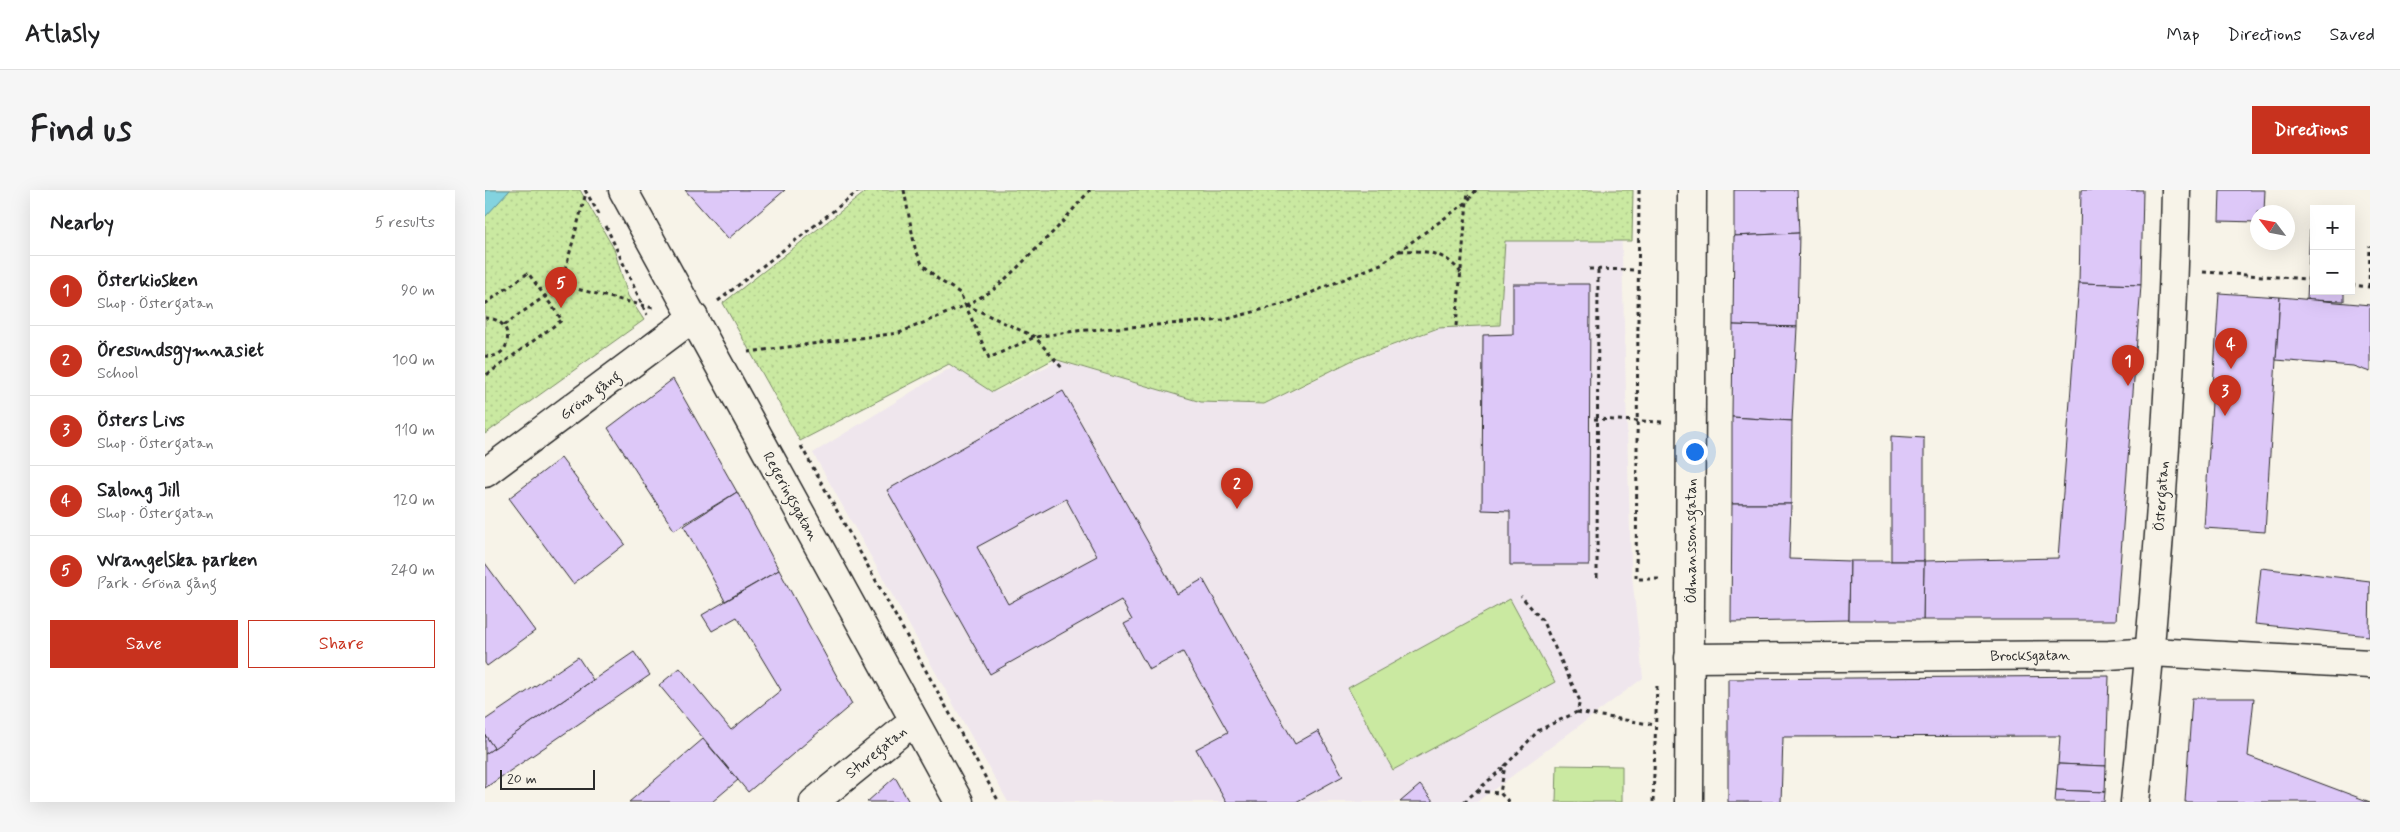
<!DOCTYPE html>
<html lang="en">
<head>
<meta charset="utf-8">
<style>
	:root { --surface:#fff; --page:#f6f6f6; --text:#202124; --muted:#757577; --line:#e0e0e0; --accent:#c8321e }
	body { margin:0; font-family:Mynerve,sans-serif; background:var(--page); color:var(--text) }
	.controls { position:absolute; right:15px; top:15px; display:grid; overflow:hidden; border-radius:0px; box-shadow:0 5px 20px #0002 }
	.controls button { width:45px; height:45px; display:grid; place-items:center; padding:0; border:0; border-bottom:1px solid var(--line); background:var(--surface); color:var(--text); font:25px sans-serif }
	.compass { position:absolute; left:1765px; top:15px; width:45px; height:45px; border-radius:50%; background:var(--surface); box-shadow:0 5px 20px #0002; rotate:302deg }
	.scale { position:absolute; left:15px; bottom:12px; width:95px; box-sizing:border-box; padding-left:5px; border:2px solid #2b2b2b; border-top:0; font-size:14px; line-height:18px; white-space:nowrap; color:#2b2b2b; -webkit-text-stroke:4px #f7f3e8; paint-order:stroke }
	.you { position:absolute; left:1209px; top:261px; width:18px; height:18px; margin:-12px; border:4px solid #fff; border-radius:50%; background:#1a73e8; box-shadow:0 0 0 8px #1a73e833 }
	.badge { display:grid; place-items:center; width:32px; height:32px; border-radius:50%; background:var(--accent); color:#fff; font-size:16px; font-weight:700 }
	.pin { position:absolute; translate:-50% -41px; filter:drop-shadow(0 1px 2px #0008) }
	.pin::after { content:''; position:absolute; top:26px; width:18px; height:15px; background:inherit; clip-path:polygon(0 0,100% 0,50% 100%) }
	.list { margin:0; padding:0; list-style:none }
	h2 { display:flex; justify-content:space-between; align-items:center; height:65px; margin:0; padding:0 20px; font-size:21px }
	h2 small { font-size:16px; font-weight:400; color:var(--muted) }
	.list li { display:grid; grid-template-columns:32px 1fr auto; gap:15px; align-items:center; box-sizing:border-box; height:70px; padding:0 20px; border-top:1px solid var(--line) }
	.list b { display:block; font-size:19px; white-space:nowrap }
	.list p { margin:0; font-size:16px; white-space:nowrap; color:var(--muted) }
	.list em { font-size:16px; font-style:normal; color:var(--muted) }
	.actions { display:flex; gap:10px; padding:15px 20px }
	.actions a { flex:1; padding:11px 0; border:1px solid var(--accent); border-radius:0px; text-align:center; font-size:18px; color:var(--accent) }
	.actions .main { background:var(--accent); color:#fff }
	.map { position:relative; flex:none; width:1885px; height:612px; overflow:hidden; border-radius:0px }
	header { display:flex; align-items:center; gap:30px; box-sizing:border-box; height:70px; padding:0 25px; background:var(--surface); border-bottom:1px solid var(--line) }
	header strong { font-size:24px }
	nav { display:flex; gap:28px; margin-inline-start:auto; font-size:18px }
	.intro { display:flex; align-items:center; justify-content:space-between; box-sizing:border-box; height:120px; padding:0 30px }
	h1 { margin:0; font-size:35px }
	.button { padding:12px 22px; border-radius:0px; background:var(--accent); color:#fff; font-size:18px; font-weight:700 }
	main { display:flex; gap:30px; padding:0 30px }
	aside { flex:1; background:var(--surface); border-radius:0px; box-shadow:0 5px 20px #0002 }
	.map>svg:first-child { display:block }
</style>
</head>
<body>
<header>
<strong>Atlasly</strong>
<nav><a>Map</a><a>Directions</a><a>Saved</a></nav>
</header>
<div class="intro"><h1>Find us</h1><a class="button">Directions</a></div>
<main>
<aside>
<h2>Nearby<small>5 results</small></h2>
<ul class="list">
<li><span class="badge">1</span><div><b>Österkiosken</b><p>Shop · Östergatan</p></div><em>90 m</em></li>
<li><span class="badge">2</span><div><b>Öresundsgymnasiet</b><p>School</p></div><em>100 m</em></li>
<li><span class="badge">3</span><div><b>Östers Livs</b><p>Shop · Östergatan</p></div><em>110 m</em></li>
<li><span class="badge">4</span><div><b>Salong Jill</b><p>Shop · Östergatan</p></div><em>120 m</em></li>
<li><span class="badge">5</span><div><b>Wrangelska parken</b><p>Park · Gröna gång</p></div><em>240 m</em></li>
</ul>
<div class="actions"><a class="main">Save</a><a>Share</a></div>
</aside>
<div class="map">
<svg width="1885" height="612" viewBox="0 0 1885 612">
	<defs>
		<pattern id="park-dots" width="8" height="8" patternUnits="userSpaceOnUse" patternTransform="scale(1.25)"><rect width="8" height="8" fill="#cae9a1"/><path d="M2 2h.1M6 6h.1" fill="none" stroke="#aec88b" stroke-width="1.8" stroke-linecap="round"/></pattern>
	</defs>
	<rect width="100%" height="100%" fill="#f7f3e8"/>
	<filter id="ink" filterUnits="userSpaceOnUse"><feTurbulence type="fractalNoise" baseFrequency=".02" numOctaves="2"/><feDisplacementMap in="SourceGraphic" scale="10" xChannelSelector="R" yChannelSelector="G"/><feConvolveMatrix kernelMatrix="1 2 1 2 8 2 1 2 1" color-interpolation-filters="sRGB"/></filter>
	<g filter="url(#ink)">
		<path fill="#efe6ed" d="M1136,30L1146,376L1158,488L992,612H523L328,263L470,175L511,202L573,171L717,212L779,215L867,172L950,140L964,41Z"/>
		<g fill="#cae9a1" stroke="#7a8a66">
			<path d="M1025,409L1070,492L908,580L863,498Z"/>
			<path d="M1072,575L1137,576V612H1071Z"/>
		</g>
		<g fill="url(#park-dots)" stroke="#7a8a66">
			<path d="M0,0H95L129,59L143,106L159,130L0,244Z"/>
			<path d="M383,0H1148L1147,51H1020L1015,135L953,138L868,170L779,214L716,212L569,169L507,202L464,174L315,251L238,113Z"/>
		</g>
		<path fill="#83d3df" stroke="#609097" d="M0,0H25L0,27Z"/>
		<g fill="#ddc8f8" stroke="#2b2b2b" fill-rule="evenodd">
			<path d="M200,0H300L243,49Z"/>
			<path d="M1249,0H1312L1314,43L1249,46Z"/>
			<path d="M1596,0H1658L1656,95L1594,93Z"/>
			<path d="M1735,0H1780L1779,22H1772V32L1734,31Z"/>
			<path d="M1825,33L1829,34V101H1859V111L1822,110Z"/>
			<path d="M1314,43L1312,137L1248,135L1249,46Z"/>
			<path d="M1594,93L1656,95L1631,430H1438L1439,371L1573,368Z"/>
			<path d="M1028,94H1105L1104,375H1025V321L997,320L998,145L1028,144Z"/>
			<path d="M1734,103L1795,107L1780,342L1719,338Z"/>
			<path d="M1795,107L1885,115V182L1868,176L1791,170Z"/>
			<path d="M1248,135L1312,137L1307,231L1247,227Z"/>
			<path d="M188,189L252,302L189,340L123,238Z"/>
			<path d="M578,201L692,404L718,389L810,554L833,541L858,586L811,612H741L711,559L743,542L698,462L664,480L639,434L647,430L636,410L505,484L402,300ZM581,309L612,366L523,414L492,357Z"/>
			<path d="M1247,227L1307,231L1306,314H1247Z"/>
			<path d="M1406,246L1439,248V371H1406Z"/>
			<path d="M76,268L140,354L88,394L24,308Z"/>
			<path d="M252,302L294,380L240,411L199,336Z"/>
			<path d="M1247,314H1306L1304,369L1365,371L1364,430L1246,432Z"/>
			<path d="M1365,371H1439L1438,430H1364Z"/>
			<path d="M0,373L50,441L2,476L0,473Z"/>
			<path d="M1776,378L1885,391L1884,446L1770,434Z"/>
			<path d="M294,380L367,514L263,602L174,495L195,478L246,540L296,500L252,427L227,441L217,425Z"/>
			<path d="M149,462L165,485L0,598V564Z"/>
			<path d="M93,467L108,490L9,558L0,545V530Z"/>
			<path d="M1624,486L1621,576L1573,574L1575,546L1298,547L1296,612H1243V489Z"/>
			<path d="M1707,508H1769L1763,566L1885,612H1700Z"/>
			<path d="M0,545L9,558L0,564Z"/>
			<path d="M218,549L253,590L227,612H144Z"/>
			<path d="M1573,574L1621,576L1620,602L1571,600Z"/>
			<path d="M410,587L424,612H382Z"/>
			<path d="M935,595L949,612H915Z"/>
			<path d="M1571,600L1620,602L1619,612H1570Z"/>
		</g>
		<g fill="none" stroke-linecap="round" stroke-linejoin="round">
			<defs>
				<g id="street">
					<path d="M138,0L474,612"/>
					<path d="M0,283L209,127"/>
					<path d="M1204,468L1624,465L1666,462L1885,474"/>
					<path d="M329,612L429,531"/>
					<path d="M1204,612L1207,0"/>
					<path d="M1650,612C1671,409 1687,204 1691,0"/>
				</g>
			</defs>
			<use href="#street" stroke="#2b2b2b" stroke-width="31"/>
			<g stroke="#2b2b2b" stroke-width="3" stroke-dasharray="4 4" stroke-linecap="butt">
				<path d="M100,0L115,26"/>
				<path d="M419,0L430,58L437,74L454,90L475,103L504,168L550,147L590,141L739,130L801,113L896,74L982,12L991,0"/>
				<path d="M1154,0L1151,389H1176"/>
				<path d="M121,36L162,125"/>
				<path d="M915,61C939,60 961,62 976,83"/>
				<path d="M1104,79L1152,80"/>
				<path d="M1718,82L1823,89"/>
				<path d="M76,95L101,3"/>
				<path d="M1866,95L1885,97"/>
				<path d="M1884,97L1885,56"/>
				<path d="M233,111L375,0"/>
				<path d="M0,114L43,83L77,130L0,186"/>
				<path d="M481,115L550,147L577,178"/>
				<path d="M0,128C32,128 28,171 0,166"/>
				<path d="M19,135L76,95L168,118"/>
				<path d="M971,136L983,0"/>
				<path d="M263,162L414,143L481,115L507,101L531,79L573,37L605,0"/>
				<path d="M1109,229L1177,232"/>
				<path d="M316,256L514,612"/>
				<path d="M1112,388L1113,79"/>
				<path d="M1092,522L1170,535"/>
				<path d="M992,601L1015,603"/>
				<path d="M979,612L1019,577"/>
				<path d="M1024,612L1015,603L1020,576L1054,540L1092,522L1095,511L1057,430L1036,406"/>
				<path d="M1168,612L1172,495"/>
			</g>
			<use href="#street" stroke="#f7f3e8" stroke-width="28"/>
		</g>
	</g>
	<g text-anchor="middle" stroke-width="4" stroke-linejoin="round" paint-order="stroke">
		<g font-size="15" fill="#2b2b2b" stroke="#f7f3e8">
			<text transform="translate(105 205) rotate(-37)" y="5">Gröna gång</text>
			<text transform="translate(306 306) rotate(61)" y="5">Regeringsgatan</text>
			<text transform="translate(1676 306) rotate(-86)" y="5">Östergatan</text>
			<text transform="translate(1206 351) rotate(-90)" y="5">Ödmanssonsgatan</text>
			<text transform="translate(1545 465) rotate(-1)" y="5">Brocksgatan</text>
			<text transform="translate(391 562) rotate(-39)" y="5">Sturegatan</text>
		</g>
	</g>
</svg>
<div class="controls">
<button>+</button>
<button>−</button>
</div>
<svg class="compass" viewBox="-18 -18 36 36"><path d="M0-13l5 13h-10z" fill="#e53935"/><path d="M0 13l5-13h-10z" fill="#757577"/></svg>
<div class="scale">20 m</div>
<div class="you"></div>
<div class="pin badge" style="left:1643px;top:196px">1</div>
<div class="pin badge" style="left:752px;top:319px">2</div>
<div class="pin badge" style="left:1740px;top:226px">3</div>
<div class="pin badge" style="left:1746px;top:179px">4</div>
<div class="pin badge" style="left:76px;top:118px">5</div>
</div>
</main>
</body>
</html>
